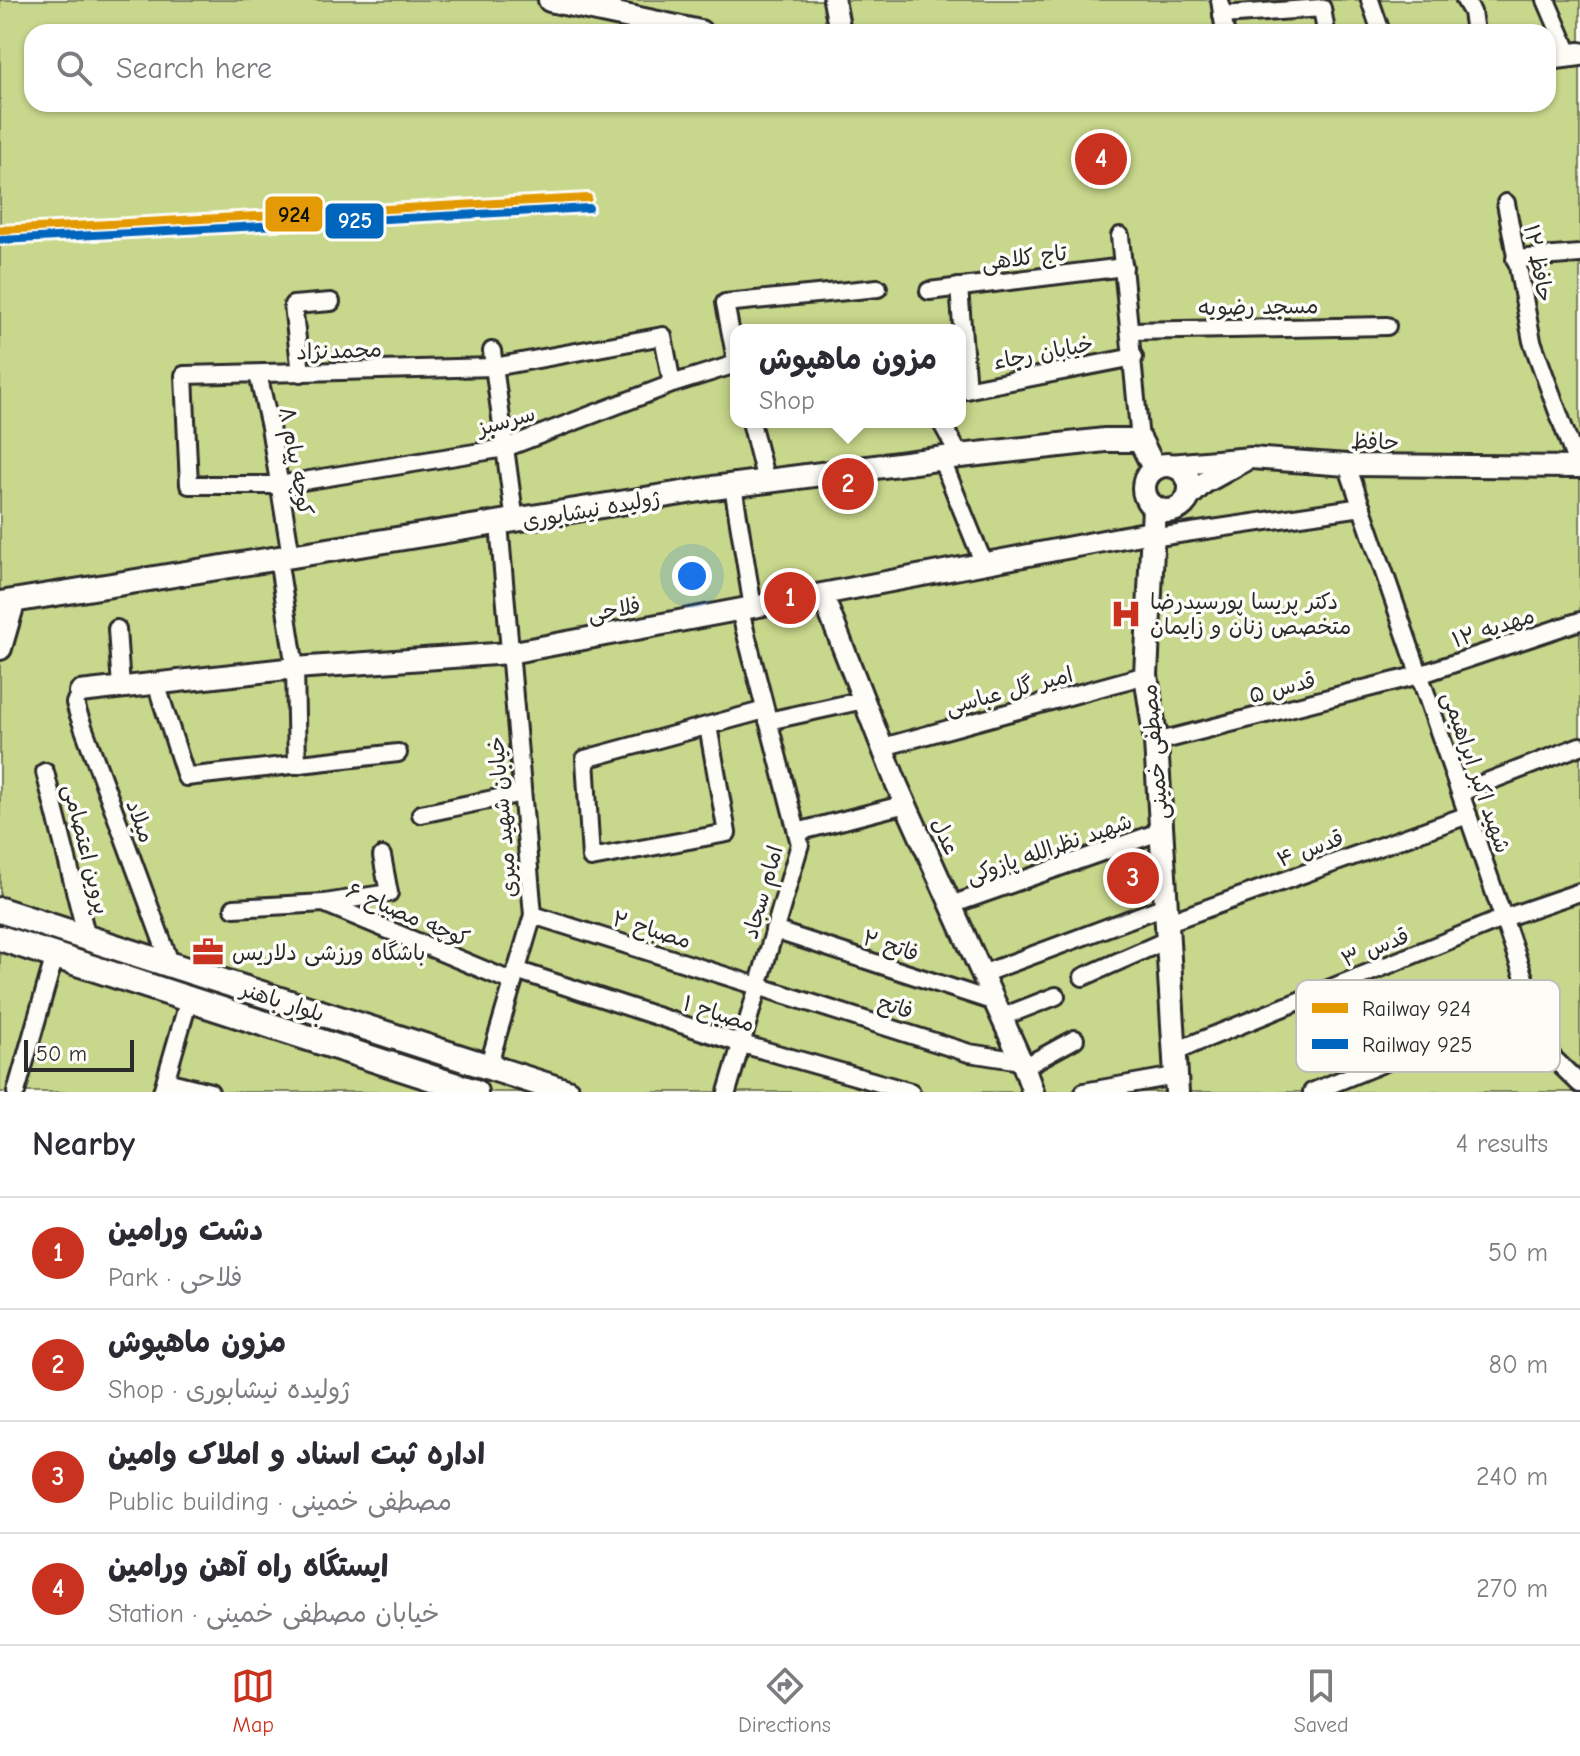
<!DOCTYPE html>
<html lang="en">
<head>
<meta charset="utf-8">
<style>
	:root { --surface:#fff; --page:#f2f2f3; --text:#2b2b33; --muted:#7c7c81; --line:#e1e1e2; --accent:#c8321e }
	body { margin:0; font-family:"Comic Neue","Playpen Sans Arabic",sans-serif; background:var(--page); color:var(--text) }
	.scale { position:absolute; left:24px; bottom:20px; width:110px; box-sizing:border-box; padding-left:8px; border:4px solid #2b2b2b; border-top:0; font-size:22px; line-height:28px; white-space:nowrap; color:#2b2b2b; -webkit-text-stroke:6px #fdfcf7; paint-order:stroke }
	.you { position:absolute; left:692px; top:576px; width:28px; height:28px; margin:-20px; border:6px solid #fff; border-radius:50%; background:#1a73e8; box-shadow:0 0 0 12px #1a73e833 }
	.badge { display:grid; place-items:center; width:52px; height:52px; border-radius:50%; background:var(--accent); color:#fff; font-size:26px; font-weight:700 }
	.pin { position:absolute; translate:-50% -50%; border:4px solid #fff; box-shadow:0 2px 8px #0006 }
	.popup { position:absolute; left:730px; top:324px; width:236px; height:104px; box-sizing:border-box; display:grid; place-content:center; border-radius:16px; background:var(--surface); filter:drop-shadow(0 2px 6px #0005); font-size:26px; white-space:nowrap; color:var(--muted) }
	.popup b { font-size:30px; color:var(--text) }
	.popup::after { content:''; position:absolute; left:50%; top:100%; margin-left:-16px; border:16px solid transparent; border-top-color:var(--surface) }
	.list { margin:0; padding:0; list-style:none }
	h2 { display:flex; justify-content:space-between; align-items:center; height:104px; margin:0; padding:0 32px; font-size:34px }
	h2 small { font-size:26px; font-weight:400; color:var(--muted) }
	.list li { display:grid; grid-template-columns:52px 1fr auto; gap:24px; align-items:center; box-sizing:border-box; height:112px; padding:0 32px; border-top:2px solid var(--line) }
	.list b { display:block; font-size:30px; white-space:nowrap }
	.list p { margin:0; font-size:26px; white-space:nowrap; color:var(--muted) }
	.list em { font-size:26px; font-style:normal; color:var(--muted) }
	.icon { flex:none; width:44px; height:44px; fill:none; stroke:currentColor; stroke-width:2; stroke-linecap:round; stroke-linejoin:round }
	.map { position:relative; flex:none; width:1580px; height:1092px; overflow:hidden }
	.search { position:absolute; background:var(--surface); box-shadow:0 2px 6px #0004; left:24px; right:24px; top:24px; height:88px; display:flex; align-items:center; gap:20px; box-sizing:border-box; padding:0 28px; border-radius:24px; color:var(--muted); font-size:30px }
	.sheet { height:552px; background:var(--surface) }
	nav { display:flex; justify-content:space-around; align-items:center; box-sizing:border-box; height:112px; border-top:2px solid var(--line); background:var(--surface); font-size:22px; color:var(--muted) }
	nav a { display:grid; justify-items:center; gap:4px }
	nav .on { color:var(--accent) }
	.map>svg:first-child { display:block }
</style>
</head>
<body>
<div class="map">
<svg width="1580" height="1092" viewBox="0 0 1580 1092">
	<rect width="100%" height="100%" fill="#fdfcf7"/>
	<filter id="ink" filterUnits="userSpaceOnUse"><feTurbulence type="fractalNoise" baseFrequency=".0125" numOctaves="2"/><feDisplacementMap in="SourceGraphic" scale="16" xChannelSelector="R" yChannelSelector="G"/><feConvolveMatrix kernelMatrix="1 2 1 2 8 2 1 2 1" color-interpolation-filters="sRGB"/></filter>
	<g filter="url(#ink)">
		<path fill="#c7d78b" stroke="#79815b" stroke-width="2" fill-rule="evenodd" d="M0,0H1580V1092H0ZM32,32H1548V104H32ZM736,330H960V422H736Z"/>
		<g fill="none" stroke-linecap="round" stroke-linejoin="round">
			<defs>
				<g id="minor">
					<path d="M1220,0L1225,32"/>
					<path d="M1370,0L1381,32"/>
					<path d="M1465,0L1472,12L1475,32"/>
					<path d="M1546,0L1570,56"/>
					<path d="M1222,15L1322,8L1326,32"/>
					<path d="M1506,203L1532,341L1578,467"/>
					<path d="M1120,236L1140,440"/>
					<path d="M1515,259L1580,254"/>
					<path d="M959,287L967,390"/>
					<path d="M929,291L1124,267"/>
					<path d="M1131,331L1387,326"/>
					<path d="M492,351L515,522"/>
					<path d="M736,360L725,303L878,288"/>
					<path d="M301,373L293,305L331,302"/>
					<path d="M258,374L270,427L291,556"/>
					<path d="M672,384L663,336L494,367L184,375L189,485H279L505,448L672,384L736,364"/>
					<path d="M960,391L1134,357"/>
					<path d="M751,422L766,481"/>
					<path d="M941,422L960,456"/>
					<path d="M941,458L984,564"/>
					<path d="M1347,465L1551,1056L1580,1084"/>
					<path d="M733,486L753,608"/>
					<path d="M1151,538L1362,507"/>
					<path d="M278,558L295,668L297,765"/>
					<path d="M117,629L121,687"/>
					<path d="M156,683L186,777L398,753"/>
					<path d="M80,692L75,703L78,713L171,965"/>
					<path d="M768,721L864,700"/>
					<path d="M708,726L727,833L591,858L585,759L765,710"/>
					<path d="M1156,742L1419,675L1580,621"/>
					<path d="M883,747L1146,675"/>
					<path d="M45,772L87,938"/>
					<path d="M1461,792L1580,746"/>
					<path d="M421,814L522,793"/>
					<path d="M797,832L906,804"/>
					<path d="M325,903L389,893L382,856"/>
					<path d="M951,905L1162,831"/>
					<path d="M234,908L324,903L513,982"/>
					<path d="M533,915L969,1053L1021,1061"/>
					<path d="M1166,923L1468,815"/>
					<path d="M774,930L995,1002"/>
					<path d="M516,970L742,1044L911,1092"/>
					<path d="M982,974L1165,906"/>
					<path d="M1083,977L1167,940"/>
					<path d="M1002,1017L1056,996"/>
					<path d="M1173,1052L1504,918L1580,892"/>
					<path d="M488,1067L533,915L499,524"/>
					<path d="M1024,1067L1075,1039"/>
					<path d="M166,1081L210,1092"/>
					<path d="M16,1092L55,955"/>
					<path d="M162,1092L189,999"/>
					<path d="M727,1092L800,844L740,611"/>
					<path d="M1084,1092L1175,1076"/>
					<path d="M1312,1092L1533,1002"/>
				</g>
				<g id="tertiary">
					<path d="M834,0L840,32"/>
					<path d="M1170,465L1251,458L1347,465L1580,467"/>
					<path d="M1188,498L1204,483L1244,461"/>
					<path d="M823,596L897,785L1024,1067L1033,1092"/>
					<path d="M80,692L295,668L509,653L1151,532"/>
				</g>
				<g id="secondary">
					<path d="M550,0L700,32"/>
					<path d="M1548,58L1580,54"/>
					<circle cx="1167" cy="488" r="23"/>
					<path d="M1154,507L1146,675L1156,742L1177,1092"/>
					<path d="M0,603L713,488L960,456L1105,440H1140L1154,468"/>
					<path d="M0,648L13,603"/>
				</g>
				<g id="primary">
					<path d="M0,910L567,1092"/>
					<path d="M0,938L475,1092"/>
				</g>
			</defs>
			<use href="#minor" stroke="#2b2b2b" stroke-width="22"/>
			<use href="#tertiary" stroke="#2b2b2b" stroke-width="26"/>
			<use href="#secondary" stroke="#2b2b2b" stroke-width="28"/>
			<use href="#primary" stroke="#2b2b2b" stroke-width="30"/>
			<use href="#minor" stroke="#fdfcf7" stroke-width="16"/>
			<use href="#tertiary" stroke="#fdfcf7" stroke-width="20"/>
			<use href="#secondary" stroke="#fdfcf7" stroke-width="22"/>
			<use href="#primary" stroke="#fdfcf7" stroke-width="24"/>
			<defs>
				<path id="rail-1" d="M0,230L588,198"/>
				<path id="rail-2" d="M1,240L589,208"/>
			</defs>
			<use href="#rail-1" stroke="#fdfcf7" stroke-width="14"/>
			<use href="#rail-2" stroke="#fdfcf7" stroke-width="14"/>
			<use href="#rail-1" stroke="#e39a04" stroke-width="8"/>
			<use href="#rail-2" stroke="#0065bd" stroke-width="8"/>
		</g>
	</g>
	<defs>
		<symbol id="hospital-bare" viewBox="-9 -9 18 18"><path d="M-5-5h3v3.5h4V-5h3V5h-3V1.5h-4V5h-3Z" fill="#c8321e" stroke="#fdfcf7" stroke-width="2.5" paint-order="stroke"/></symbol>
		<symbol id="office-bare" viewBox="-9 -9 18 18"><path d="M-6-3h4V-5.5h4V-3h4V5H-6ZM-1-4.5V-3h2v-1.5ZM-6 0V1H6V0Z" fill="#c8321e" stroke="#fdfcf7" stroke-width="2.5" paint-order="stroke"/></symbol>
	</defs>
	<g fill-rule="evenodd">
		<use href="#hospital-bare" x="1104" y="592" width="44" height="44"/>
		<use href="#office-bare" x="186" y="930" width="44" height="44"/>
	</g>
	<g text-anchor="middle" stroke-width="7" stroke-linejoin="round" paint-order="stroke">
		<g font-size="22" fill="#2b2b2b" stroke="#fdfcf7">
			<text transform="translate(1024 257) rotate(-7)" y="8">تاج کلاهی</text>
			<text transform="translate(1539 263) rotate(79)" y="8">حافظ ۱۲</text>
			<text transform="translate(1258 306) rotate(-1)" y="8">مسجد رضویه</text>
			<text transform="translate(339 350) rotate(-2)" y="8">محمدنژاد</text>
			<text transform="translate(1043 352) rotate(-11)" y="8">خیابان رجاء</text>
			<text transform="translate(506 420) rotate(-16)" y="8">سرسبز</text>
			<text transform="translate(1375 441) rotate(1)" y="8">حافظ</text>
			<text transform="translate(297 461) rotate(80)" y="8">کوچه پیام ۸</text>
			<text transform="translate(591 509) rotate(-10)" y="8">ژولیده نیشابوری</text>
			<text transform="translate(614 609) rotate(-10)" y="8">فلاحی</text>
			<text transform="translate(1493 627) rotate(-18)" y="8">مهدیه ۱۲</text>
			<text transform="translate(1282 687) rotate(-14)" y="8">قدس ۵</text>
			<text transform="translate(1009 690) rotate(-15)" y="8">امیر گل عباسی</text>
			<text transform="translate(1154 752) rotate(-95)" y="8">مصطفی خمینی</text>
			<text transform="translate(1477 772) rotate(71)" y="8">شهید اکبر ابراهیمی</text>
			<text transform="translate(502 817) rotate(-95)" y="8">خیابان شهید میری</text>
			<text transform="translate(141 821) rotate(70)" y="8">میلاد</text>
			<text transform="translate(946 836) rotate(66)" y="8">عدل</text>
			<text transform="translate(1049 848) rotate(-19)" y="8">شهید نظرالله پازوکی</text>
			<text transform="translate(1310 848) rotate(-20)" y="8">قدس ۴</text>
			<text transform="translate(87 849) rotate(76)" y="8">پروین اعتصامی</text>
			<text transform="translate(762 892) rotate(-74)" y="8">امام سجاد</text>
			<text transform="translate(408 914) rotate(23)" y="8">کوچه مصباح ۶</text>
			<text transform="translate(652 929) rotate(17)" y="8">مصباح ۲</text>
			<text transform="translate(891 945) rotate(18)" y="8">فاتح ۲</text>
			<text transform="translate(1375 947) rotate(-22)" y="8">قدس ۳</text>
			<text transform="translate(283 1001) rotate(18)" y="8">بلوار باهنر</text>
			<text transform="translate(896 1006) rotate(18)" y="8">فاتح</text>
			<text transform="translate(719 1013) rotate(18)" y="8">مصباح ۱</text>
		</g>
		<g font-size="22" fill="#2b2b2b" stroke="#fdfcf7" text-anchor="start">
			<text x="1150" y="609">دکتر پریسا پورسیدرضا<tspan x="1150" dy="25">متخصص زنان و زایمان</tspan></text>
			<text x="232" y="960">باشگاه ورزشی دلاریس</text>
		</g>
	</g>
	<rect x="1296" y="980" width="264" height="92" rx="12" fill="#fdfcf7" stroke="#bebdba" stroke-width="2"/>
	<rect x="1312" y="1003" width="36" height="10" fill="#e39a04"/>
	<rect x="1312" y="1039" width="36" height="10" fill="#0065bd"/>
	<g font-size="22" fill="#2b2b2b">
		<text x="1362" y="1016">Railway 924</text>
		<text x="1362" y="1052">Railway 925</text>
	</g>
	<g stroke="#fdfcf7" stroke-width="3">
		<rect x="264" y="195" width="60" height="38" rx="8" fill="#e39a04"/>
		<rect x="324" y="202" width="61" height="38" rx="8" fill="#0065bd"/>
	</g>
	<g font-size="22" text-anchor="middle" font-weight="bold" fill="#fff">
		<text x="355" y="228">925</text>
	</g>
	<g font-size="22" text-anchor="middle" font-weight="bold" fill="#111">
		<text x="294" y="222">924</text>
	</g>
</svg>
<div class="scale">50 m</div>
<div class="you"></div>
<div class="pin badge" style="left:790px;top:598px">1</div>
<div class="pin badge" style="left:848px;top:484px">2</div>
<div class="popup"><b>مزون ماهپوش</b>Shop</div>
<div class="pin badge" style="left:1133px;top:878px">3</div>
<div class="pin badge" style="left:1101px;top:159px">4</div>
<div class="search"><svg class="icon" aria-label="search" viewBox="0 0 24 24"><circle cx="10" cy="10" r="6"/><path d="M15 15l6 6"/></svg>Search here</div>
</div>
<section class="sheet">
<h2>Nearby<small>4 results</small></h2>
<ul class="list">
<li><span class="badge">1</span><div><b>دشت ورامین</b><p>Park · فلاحی</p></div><em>50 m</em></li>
<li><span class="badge">2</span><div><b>مزون ماهپوش</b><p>Shop · ژولیده نیشابوری</p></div><em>80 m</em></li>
<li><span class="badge">3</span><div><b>اداره ثبت اسناد و املاک وامین</b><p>Public building · مصطفی خمینی</p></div><em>240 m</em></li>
<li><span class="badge">4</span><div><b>ایستگاه راه آهن ورامین</b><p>Station · خیابان مصطفی خمینی</p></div><em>270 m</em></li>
</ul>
</section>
<nav>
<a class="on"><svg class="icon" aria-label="map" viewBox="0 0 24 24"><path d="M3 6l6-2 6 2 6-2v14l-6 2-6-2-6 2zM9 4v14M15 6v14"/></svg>Map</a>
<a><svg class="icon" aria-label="directions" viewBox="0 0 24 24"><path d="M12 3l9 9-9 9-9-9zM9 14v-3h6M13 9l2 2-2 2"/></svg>Directions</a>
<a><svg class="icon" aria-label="saved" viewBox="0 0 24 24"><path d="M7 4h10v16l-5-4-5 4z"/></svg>Saved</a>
</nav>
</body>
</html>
